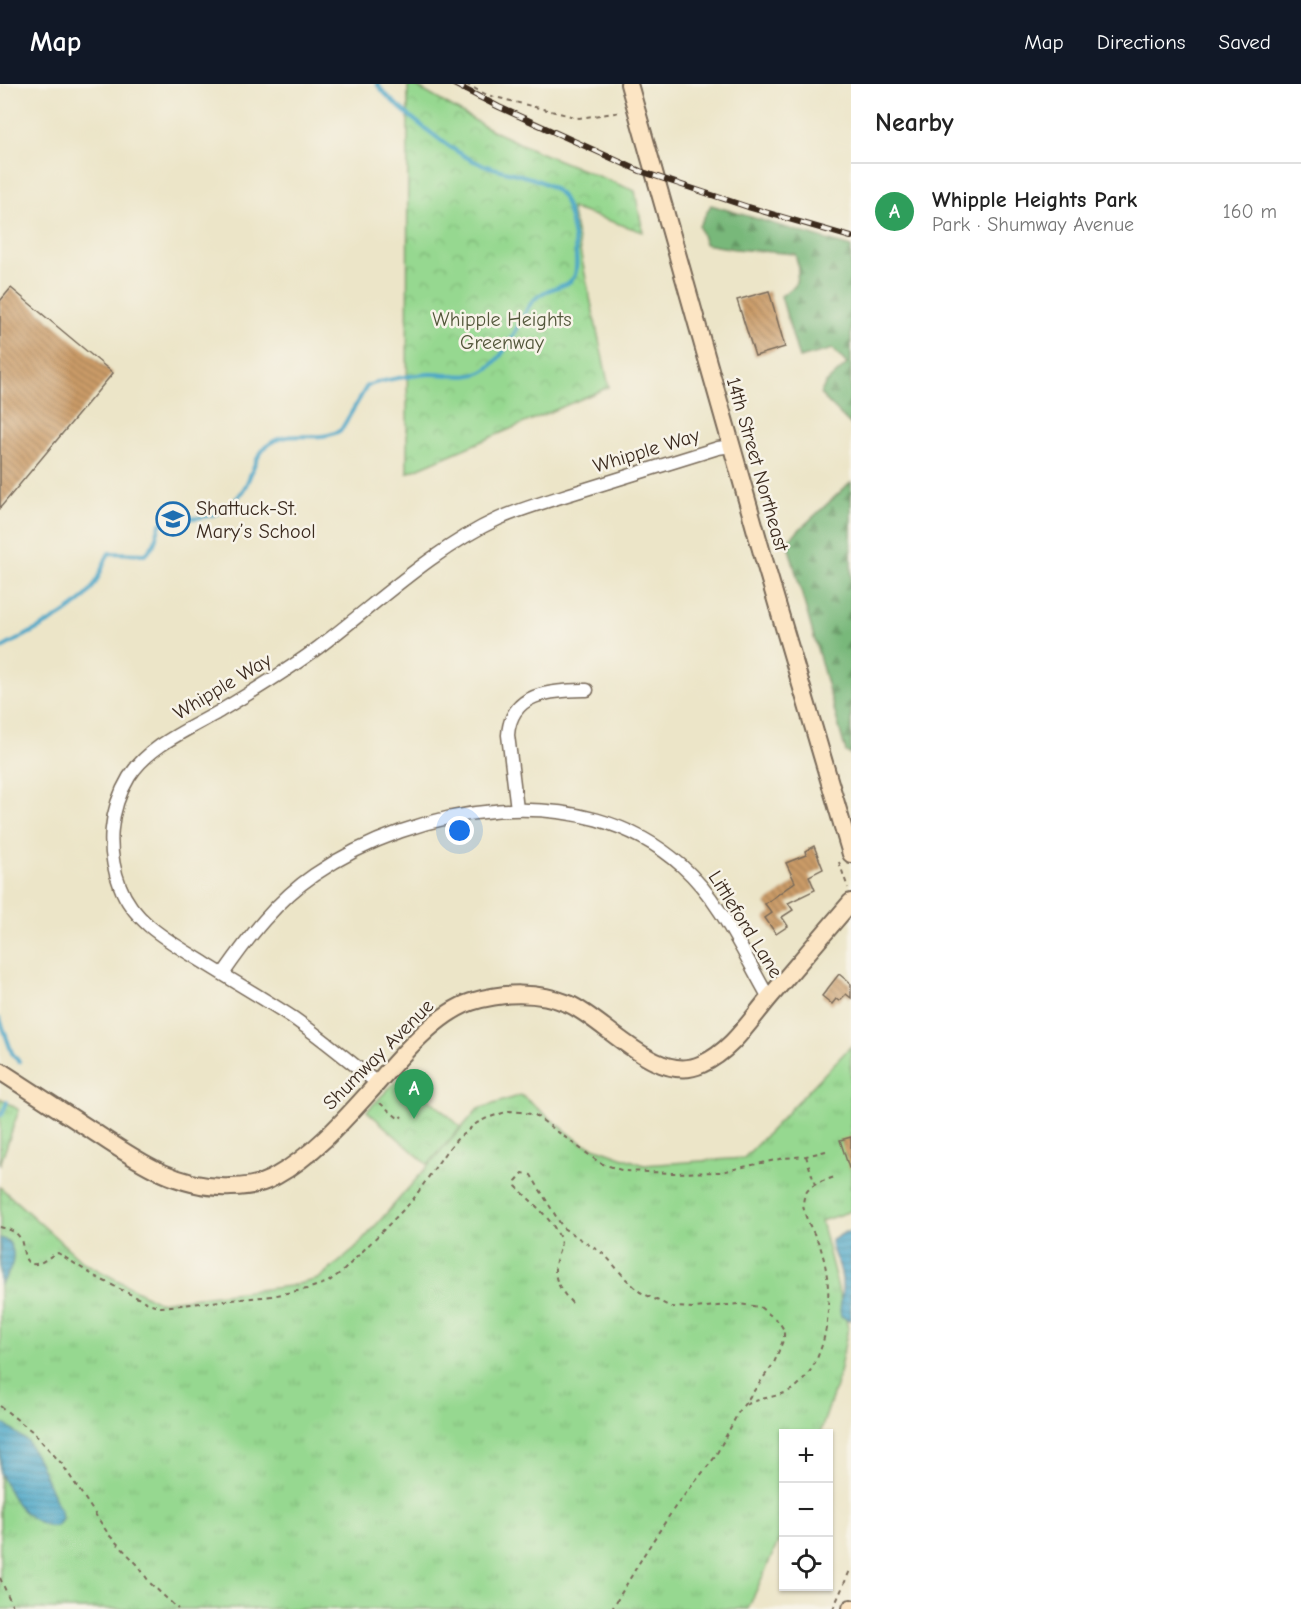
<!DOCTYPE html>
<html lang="en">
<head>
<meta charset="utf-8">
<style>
	:root { --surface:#fff; --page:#f2f2f2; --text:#222; --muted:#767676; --line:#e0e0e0; --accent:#111827 }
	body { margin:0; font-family:"Comic Neue",sans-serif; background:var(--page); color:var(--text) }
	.controls { position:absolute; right:18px; bottom:18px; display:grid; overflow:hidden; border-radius:0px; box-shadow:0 2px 4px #0004 }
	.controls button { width:54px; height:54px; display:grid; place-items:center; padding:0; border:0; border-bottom:2px solid var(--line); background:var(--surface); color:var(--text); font:30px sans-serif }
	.you { position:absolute; left:460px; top:747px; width:21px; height:21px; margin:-15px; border:4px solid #fff; border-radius:50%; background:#1a73e8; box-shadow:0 0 0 9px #1a73e833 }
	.badge { display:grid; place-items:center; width:39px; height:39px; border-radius:50%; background:var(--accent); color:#fff; font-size:20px; font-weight:700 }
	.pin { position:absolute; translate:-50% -50px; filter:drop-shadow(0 2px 3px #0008) }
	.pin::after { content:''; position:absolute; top:32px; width:21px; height:18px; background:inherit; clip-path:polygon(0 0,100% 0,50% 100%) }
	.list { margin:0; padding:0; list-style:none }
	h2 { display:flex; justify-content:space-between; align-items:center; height:78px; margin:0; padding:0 24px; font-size:26px }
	h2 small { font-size:20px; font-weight:400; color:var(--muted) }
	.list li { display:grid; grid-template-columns:39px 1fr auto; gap:18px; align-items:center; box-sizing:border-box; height:96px; padding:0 24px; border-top:2px solid var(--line) }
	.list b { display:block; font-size:22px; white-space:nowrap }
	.list p { margin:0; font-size:20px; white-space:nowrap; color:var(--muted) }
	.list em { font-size:20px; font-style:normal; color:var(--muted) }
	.icon { flex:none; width:33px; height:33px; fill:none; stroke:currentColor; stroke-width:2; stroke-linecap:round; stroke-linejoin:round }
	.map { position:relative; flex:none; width:851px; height:1525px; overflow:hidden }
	header { display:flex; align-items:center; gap:36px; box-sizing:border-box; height:84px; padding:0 30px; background:var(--accent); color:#fff }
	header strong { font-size:28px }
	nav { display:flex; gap:33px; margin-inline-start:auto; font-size:21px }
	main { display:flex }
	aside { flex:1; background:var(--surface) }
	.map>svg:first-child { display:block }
</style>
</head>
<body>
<header>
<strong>Map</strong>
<nav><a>Map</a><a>Directions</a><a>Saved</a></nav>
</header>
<main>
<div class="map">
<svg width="851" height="1525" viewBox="0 0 851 1525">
	<defs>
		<pattern id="grass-tufts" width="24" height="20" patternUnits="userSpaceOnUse" patternTransform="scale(1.5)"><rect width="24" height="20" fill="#96d890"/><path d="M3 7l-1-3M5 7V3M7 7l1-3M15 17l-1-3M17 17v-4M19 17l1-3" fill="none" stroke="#82ba7c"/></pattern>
		<pattern id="forest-firs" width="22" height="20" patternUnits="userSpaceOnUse" patternTransform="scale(1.5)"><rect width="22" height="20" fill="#78b87a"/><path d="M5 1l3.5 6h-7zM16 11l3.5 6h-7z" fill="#649663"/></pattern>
		<pattern id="park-crowns" width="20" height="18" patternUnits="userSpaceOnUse" patternTransform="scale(1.5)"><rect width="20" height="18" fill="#96d890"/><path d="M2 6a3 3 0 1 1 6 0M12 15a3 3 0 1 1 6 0" fill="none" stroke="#82ba7c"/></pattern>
		<pattern id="water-rules" width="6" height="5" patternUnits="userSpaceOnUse" patternTransform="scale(1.5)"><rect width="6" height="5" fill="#49a6c7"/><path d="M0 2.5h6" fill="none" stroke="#3e87a1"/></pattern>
		<pattern id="building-back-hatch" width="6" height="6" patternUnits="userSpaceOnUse" patternTransform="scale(1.5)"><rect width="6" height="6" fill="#ca9b68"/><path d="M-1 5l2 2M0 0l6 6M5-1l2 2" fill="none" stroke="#a57f55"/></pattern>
	</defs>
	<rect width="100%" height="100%" fill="#f7f3e8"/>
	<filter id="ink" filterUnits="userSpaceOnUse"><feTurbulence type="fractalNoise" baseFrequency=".0167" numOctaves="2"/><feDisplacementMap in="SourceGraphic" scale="12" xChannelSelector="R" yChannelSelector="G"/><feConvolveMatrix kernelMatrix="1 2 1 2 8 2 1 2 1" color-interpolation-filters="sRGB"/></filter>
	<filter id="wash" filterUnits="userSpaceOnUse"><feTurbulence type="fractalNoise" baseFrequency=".008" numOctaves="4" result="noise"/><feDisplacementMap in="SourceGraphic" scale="24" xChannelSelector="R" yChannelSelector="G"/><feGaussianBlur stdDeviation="1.35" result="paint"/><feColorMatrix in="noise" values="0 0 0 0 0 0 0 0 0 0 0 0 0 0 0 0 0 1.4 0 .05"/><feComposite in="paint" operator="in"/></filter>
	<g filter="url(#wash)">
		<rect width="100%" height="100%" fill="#ece5c8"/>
		<g fill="url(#grass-tufts)" stroke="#688157" stroke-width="1.5">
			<path d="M851,962V1127L821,1137L848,1244L837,1299L820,1349L784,1350L783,1447L748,1525H0V1103L83,1178L158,1218L290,1202L318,1195L355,1165L478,1025L521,1011L580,1058L644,1081L744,1074Z"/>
			<path d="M0,1014L19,1026L0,1081Z"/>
		</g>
		<g fill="url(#forest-firs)" stroke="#5a714c" stroke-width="1.5">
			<path d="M711,121L851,163V341L820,310L826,299L847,280L833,265L799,274L781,212L795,202L799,184L795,170L735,165L705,160L699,142Z"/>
			<path d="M851,398V671L846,668L787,457Z"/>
		</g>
		<g fill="url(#park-crowns)" stroke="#688157" stroke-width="1.5">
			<path d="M408,0H412L493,47L534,66L635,107L643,148L571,124L609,303L407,389Z"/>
			<path d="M402,991L461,1043L428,1081L367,1027Z"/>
		</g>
		<g fill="url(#water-rules)" stroke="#426872" stroke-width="1.5">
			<path d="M845,1148H851V1236H848L841,1232L840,1227C841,1215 844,1202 841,1189C839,1178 831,1169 831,1157Z"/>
			<path d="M0,1154L8,1157C19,1170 11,1189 0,1200Z"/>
			<path d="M0,1337L27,1357L39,1378L61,1428L62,1434C56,1454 26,1432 18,1421C15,1418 1,1393 0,1389C0,1379 0,1349 0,1337Z"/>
		</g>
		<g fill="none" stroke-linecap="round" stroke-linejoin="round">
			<g stroke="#49a6c7" stroke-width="4">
				<path d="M0,565C27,549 77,529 93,503C100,492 103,480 109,469L146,470L154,460L160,440C179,432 205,438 223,426C231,421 240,412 245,403C254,386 255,368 274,357C295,346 320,359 341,346L367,302C380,296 414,291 429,290C447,289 472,297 487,285C504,273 513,251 523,233C526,228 528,222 532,218C536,214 542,209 547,207C556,202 568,203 574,193C581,181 570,120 560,110C540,90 502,90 476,78C454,69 391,20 377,0"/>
				<path d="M0,935L12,969L19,978"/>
				<path d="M0,1031L2,1030L7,1018"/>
			</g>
		</g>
		<g id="blocks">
			<g fill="url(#building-back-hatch)">
				<path d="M11,204L113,289L0,424V217Z"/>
				<path d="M769,207L785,263L755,272L737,216Z"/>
				<path d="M814,762L823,785L809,792L815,806L788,819L793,826L782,833L788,842L776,850L765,834L772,829L765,820L795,798L786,779L806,771L805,767Z"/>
				<path d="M839,890L851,900V914L846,910L839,917L836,915L832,920L822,912Z"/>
				<path d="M851,1053V1084H849L840,1056Z"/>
			</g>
		</g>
	</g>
	<g filter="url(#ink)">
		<use href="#blocks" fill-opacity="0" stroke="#796b5a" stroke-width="1.5"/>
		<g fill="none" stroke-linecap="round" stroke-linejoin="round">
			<defs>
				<g id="street">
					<path d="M517,725L508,651C511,607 552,607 587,606"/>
					<path d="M223,890C248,854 277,816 314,791C416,721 582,692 682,782C721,817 743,869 769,914"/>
					<path d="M377,999C349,977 322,954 292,933C264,915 235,898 206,880C173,859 134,840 120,802C106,766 109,726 129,693C148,663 185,647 215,630C250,609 286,588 319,563C376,520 433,465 498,435C525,423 555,415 583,406C628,392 673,378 718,364L731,362"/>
				</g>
				<g id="secondary">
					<path d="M629,0L762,469L851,770"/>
					<path d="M0,987C29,1006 59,1025 88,1044C132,1073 176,1106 231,1103C247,1103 263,1100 276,1092C314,1071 345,1035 373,1004C398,975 435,930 471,918C501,908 539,907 569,920C607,937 657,1002 702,980C731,967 749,938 769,914C796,882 824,850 851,818"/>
					<path d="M851,1525V1524"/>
				</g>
			</defs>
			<use href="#street" stroke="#796b5a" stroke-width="15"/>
			<use href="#secondary" stroke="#796b5a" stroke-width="20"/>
			<g stroke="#796b5a" stroke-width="2" stroke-dasharray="4.5 4.5" stroke-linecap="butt">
				<path d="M466,0L487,11L579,34L622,28"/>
				<path d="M839,778L848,804"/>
				<path d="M380,1019L399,1035L402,1032"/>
				<path d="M806,1072L815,1101"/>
				<path d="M0,1143C8,1145 16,1147 20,1154C25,1162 21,1182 36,1180C44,1179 50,1171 58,1169L96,1193L148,1219L161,1223L272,1212L307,1205L328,1198L344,1186L412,1117L445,1069L458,1054L477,1039L487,1034L509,1027L520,1028L535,1031L600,1079L624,1087L673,1089L721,1088L784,1074L806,1072L830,1066"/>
				<path d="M572,1219C559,1205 551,1192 557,1173C559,1167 562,1162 560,1155C553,1135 530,1117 516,1102V1097L523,1089L531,1091L563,1144L605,1171L626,1195L640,1208L671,1223L695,1224L739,1220L760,1223L779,1238L784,1246V1254L774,1279L738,1329L715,1373L675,1423L645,1469L612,1525"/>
				<path d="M746,1321C762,1312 782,1314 797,1302C832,1272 834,1205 821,1165C816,1149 796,1126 806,1109C812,1099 827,1096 837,1092"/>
				<path d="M0,1322L33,1348L62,1380L109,1451L137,1480L150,1499L178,1525"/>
				<path d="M0,1494L14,1525"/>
				<path d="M833,1525L851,1484"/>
			</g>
			<use href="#street" stroke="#fff" stroke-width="12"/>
			<use href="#secondary" stroke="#fce5c4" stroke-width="16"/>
			<defs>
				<path id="rail" d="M454,0L499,23L640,87L748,123L851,153"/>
			</defs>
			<use href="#rail" stroke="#3b2a1e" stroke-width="6"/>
			<use href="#rail" stroke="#f7f3e8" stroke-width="4" stroke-dasharray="11" stroke-linecap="butt"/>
		</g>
	</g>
	<defs>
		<symbol id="school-ring" viewBox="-11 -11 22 22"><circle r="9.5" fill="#f7f3e8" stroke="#1f6fb2" stroke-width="1.5"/><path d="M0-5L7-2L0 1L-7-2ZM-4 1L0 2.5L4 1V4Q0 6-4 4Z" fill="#1f6fb2"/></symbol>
	</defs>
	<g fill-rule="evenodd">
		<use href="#school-ring" x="154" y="416" width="38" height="38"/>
	</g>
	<g text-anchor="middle" stroke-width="5" stroke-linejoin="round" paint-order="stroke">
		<g font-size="20" fill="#52563a" stroke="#f7f3e8">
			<text x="502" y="242">Whipple Heights<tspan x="502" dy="23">Greenway</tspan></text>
		</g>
		<g font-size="20" fill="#3b2a1e" stroke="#f7f3e8">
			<text transform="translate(646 366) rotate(-17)" y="7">Whipple Way</text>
			<text transform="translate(758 380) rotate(74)" y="7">14th Street Northeast</text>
			<text transform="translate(222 602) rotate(-31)" y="7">Whipple Way</text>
			<text transform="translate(746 840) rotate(58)" y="7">Littleford Lane</text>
			<text transform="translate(378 970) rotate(-45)" y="7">Shumway Avenue</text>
		</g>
		<g font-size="20" fill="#3b2a1e" stroke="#f7f3e8" text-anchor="start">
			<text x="196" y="431">Shattuck-St.<tspan x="196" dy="23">Mary’s School</tspan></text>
		</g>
	</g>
</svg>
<div class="controls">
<button>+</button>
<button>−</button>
<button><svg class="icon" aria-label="locate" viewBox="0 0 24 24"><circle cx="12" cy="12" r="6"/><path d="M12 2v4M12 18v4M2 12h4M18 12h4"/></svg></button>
</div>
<div class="you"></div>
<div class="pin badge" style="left:414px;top:1035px;background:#2e9e5b">A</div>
</div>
<aside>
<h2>Nearby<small></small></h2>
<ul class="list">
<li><span class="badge" style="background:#2e9e5b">A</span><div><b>Whipple Heights Park</b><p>Park · Shumway Avenue</p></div><em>160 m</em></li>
</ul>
</aside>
</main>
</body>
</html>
